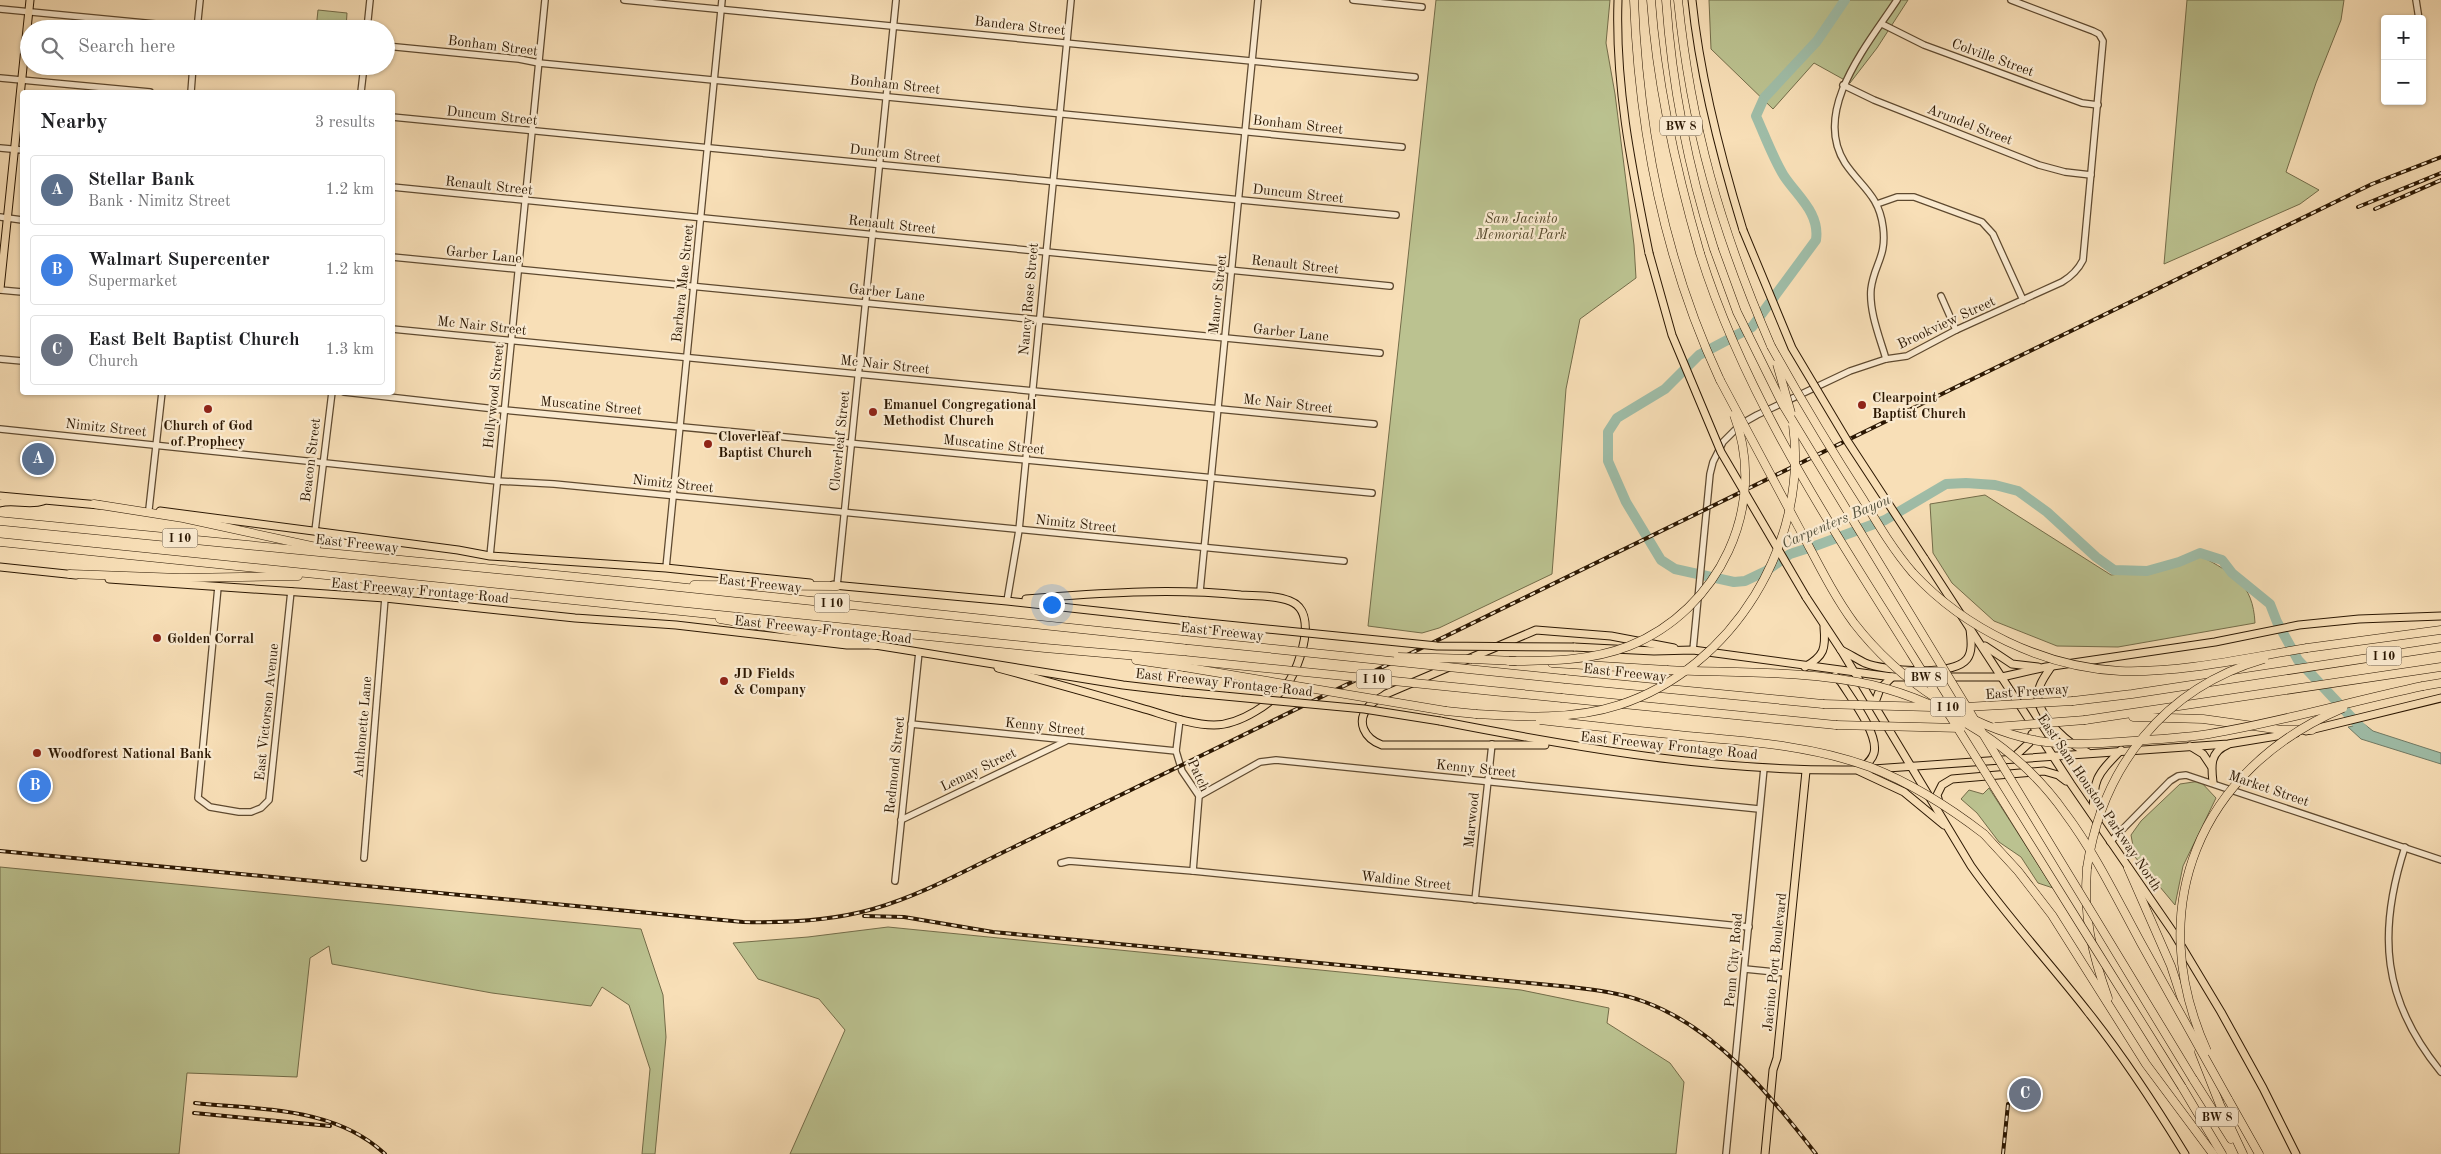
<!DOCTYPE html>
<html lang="en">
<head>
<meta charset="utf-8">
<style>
	:root { --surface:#fff; --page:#f2f2f2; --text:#202124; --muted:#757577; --line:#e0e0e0; --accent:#8f2418 }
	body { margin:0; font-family:"Old Standard TT",serif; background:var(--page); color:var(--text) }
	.controls { position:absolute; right:15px; top:15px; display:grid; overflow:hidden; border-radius:5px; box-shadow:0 1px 4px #0004 }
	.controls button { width:45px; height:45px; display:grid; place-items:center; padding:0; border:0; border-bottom:1px solid var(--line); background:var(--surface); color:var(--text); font:25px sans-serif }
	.you { position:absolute; left:1051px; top:604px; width:18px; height:18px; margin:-12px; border:4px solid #fff; border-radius:50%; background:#1a73e8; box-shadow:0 0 0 8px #1a73e833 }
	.badge { display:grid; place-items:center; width:32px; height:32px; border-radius:50%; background:var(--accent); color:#fff; font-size:16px; font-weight:700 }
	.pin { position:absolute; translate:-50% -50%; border:2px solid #fff; box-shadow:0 1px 5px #0006 }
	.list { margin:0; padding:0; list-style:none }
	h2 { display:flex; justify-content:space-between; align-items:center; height:65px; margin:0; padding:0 20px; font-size:21px }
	h2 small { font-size:16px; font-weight:400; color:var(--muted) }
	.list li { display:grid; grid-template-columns:32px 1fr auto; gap:15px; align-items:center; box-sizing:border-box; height:70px; margin:0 10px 10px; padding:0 10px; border:1px solid var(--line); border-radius:5px }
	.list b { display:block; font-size:19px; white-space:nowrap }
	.list p { margin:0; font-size:16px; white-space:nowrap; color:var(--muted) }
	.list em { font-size:16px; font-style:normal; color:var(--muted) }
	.icon { flex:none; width:28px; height:28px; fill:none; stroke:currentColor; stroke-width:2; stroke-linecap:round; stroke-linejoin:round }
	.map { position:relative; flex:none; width:2441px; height:1154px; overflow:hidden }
	.search { position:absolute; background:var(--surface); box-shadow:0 1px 4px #0004; left:20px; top:20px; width:375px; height:55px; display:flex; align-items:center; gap:12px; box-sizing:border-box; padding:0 18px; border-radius:28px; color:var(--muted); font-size:19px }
	.panel { position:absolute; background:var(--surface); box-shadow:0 1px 4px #0004; left:20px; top:90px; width:375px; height:305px; border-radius:5px }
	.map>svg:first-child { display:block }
</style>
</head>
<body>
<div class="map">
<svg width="2441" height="1154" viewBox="0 0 2441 1154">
	<rect width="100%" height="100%" fill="#f8dfb7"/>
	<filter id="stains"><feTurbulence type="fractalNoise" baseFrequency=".004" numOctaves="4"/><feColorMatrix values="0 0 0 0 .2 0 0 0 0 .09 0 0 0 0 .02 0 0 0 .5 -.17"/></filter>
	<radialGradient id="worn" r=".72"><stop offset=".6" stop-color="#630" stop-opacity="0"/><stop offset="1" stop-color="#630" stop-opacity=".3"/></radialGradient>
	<g fill="#bbc290" stroke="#736c49">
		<path d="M1436,0H1610L1606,43L1615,94L1634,245L1636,278L1580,319L1566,389L1552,574L1439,628L1422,633L1368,626Z"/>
		<path d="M1709,0H1908L1877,48L1850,83L1814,63L1773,109L1711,49Z"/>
		<path d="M2187,0H2344L2341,20L2316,83L2286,172L2319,190L2300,204L2164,264Z"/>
		<path d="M318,10L347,13L346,29H316Z"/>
		<path d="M1985,495L2111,575L2175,567L2201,556C2233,574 2253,583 2255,623L2118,647L2057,646L1994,621L1952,583L1933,553L1930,504Z"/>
		<path d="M2200,781L2216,798L2183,866L2175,905L2135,857L2131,835L2141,821L2180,784Z"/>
		<path d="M1989,788L2053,888L2038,883L2021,857L1999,842L1977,813L1961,799L1969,790L1983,794Z"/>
		<path d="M0,867L641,929L663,995L666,1037L655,1154H642L650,1069L629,1005L602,987L591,1006L492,993L332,964L329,946L310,958L297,1077L187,1073L179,1154H0Z"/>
		<path d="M888,927L1521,990L1609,1008L1607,1023L1670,1063L1684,1082L1676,1154H790L845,1030L819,999L758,979L733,943L808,937Z"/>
	</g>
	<path fill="#9fbda8" stroke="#717b66" d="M2364,724L2373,731L2441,753V764L2361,739L2348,727Z"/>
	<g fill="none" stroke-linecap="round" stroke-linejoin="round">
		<path stroke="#9fbda8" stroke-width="10" d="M1845,0L1817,41L1764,98L1756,116C1765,136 1773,158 1784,176C1798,197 1820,213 1816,240L1752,327L1699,355L1665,389L1617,418L1608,432V461L1626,502L1661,560L1675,569L1734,582L1745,581L1766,571L1790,554L1815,546L1885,520L1946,484L1966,483L1995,485L2018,491L2047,512L2096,557L2114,570L2147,571L2179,562L2200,553L2222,560L2232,573L2270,604L2277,622L2298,660L2366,733"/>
		<defs>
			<g id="minor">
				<path d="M624,0L1415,77"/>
				<path d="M1353,0L1422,7"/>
				<path d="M2416,0L2419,19"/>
				<path d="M0,9L197,28"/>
				<path d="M1882,24L1924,45L2082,103L2098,105"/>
				<path d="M197,29L200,0"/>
				<path d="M367,29L370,0"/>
				<path d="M386,46L519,59L539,63L1402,147"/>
				<path d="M0,78L150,92"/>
				<path d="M1843,85L1874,100L2039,165L2065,172L2091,175"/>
				<path d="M191,92L193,66"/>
				<path d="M361,92L364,66"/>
				<path d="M392,117L1396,215"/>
				<path d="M0,148L22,150"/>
				<path d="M392,187L1390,286"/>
				<path d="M1877,204L1897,197H1914L1982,222L1993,234L2023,300"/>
				<path d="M0,217L22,220"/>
				<path d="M392,257L1380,353"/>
				<path d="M0,290L22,292"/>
				<path d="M1941,296L1956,330"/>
				<path d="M392,329L1374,424"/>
				<path d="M0,359L22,361"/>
				<path d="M1886,359C1880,338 1869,312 1871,289C1874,264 1887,257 1883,227C1879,195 1861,187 1845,163C1811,110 1869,43 1897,0"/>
				<path d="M344,392L504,410L1372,493"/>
				<path d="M0,429L497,481L554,484L1344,561"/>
				<path d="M149,509L162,392"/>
				<path d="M315,531L332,392"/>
				<path d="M490,556L545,0"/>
				<path d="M666,568L722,0"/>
				<path d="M837,586L896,0"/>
				<path d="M218,587L198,798L210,807L239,812H251L261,808L269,800L291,591"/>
				<path d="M1200,591L1258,0"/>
				<path d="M1007,601L1019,530L1071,0"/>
				<path d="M1693,650L1710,474L1713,462L1723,442L1741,424L1757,415L1850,371L1886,359L1907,356L1956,330L2062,282C2072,276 2078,270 2083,260L2103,41L2099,34L2093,31L2011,0"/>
				<path d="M1180,719L1176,751L1182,771L1199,796L1193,871"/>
				<path d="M911,724L1176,751"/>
				<path d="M1199,796L1260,762L1276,760L1759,809"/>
				<path d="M901,820L1066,741"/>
				<path d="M2110,842L2170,781L2178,776L2186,775L2441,860"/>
				<path d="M2405,847C2377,933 2382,1000 2441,1072"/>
				<path d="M364,858L385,598"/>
				<path d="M1061,863L1069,861L1193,871L1749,927"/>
				<path d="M895,881L919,652"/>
				<path d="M1475,900L1492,744"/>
				<path d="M1745,969L1785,973"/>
				<path d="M1726,1154L1764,768"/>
			</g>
			<g id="major">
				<path d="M1618,0C1615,87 1632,168 1649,253"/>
				<path d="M1692,0C1700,78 1720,155 1743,230"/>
				<path d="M0,289L30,0"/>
				<path d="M0,496L99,505"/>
				<path d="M0,503C14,499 29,506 43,501"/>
				<path d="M160,511L458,550L490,556L666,568L810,583"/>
				<path d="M1924,558L2071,784L2173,932L2221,1012L2263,1088L2296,1154"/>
				<path d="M0,567L76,575"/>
				<path d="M109,579L385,598L575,618L676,625L847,645H875L1123,685L1182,692"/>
				<path d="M833,585L1007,601L1188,621"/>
				<path d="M1806,597L1841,650L1971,866C2007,917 2050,963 2088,1012C2124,1057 2155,1105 2185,1154"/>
				<path d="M1985,646L2012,664L2038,667"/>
				<path d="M1574,647L1654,651L1693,650L1892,677H2002L2046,667L2215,642L2299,625L2359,619L2441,616"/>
				<path d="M1841,650C1849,654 1857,659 1865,663C1884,671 1953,677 1967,659C1973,651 1971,639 1970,629"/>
				<path d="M1805,667C1824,656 1826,649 1824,627"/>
				<path d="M2051,667C2045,676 2037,686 2038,699C2041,719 2069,745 2087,752"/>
				<path d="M998,668C1046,681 1093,694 1141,708C1163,714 1190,725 1214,725C1240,725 1273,703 1288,683C1300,665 1319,612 1290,601C1276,595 1257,596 1241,595C1169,588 1098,593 1026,599"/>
				<path d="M1835,676L1841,682C1851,698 1879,734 1874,753C1872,760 1867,764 1861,769"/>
				<path d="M1874,705L1880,689L1892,677"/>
				<path d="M1440,721C1578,748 1717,772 1859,770L2228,744L2296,733"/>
				<path d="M2306,731L2441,698"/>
				<path d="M1545,745H1382C1365,739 1355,722 1369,706C1373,701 1381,698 1386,694L1536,630L1611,636L1674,648"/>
				<path d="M2190,746L2203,754L2211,766"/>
				<path d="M2013,758L2029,743L2032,734"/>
				<path d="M1859,771L1904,792L1944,825"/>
				<path d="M2213,782C2211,766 2210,752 2227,745"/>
				<path d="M1940,806L1937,795L1942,785L1952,779L2044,771L2058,775L2066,781"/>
				<path d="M2093,815C2094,778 2095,777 2121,750"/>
				<path d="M1765,1154L1773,1070L1777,1058L1806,771"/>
			</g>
			<g id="highway">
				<path d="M1634,0C1639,132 1664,260 1720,380"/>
				<path d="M1651,0C1657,86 1676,170 1700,253"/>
				<path d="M1666,0C1672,85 1688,168 1714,249"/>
				<path d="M1678,0C1691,127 1720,228 1771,346"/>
				<path d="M94,504L183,518L316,547"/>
				<path d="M0,521L659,585L1186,640"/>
				<path d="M0,542L1045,648L1185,660"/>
				<path d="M70,574L181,578L298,576"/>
				<path d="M694,585L837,586"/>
				<path d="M720,619L875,645"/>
				<path d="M2307,648L2441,630"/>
				<path d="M1472,659L1515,661"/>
				<path d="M1136,660L1184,667"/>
				<path d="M1552,663L1667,670"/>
				<path d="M1565,679L1823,704"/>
				<path d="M2423,686L2441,683"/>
				<path d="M1562,698L1836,725"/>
				<path d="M2073,701L2132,694L2441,647"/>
				<path d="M1446,711L1476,714"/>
				<path d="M2133,717L2203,719L2282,730H2312"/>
				<path d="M2085,720L2441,667"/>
				<path d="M1984,834L2018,871L2052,915L2146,1064L2213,1154"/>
				<path d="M2087,868C2083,915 2092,954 2108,998"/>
				<path d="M2128,868L2171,966L2192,1030"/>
				<path d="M2199,1052L2220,1105L2243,1154"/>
				<path d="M2193,1079L2231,1139"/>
				<path d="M2182,1087L2222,1154"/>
				<path d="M2228,1099L2259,1154"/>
			</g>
		</defs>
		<use href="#minor" stroke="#5e492f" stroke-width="8"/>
		<use href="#major" stroke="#2b1702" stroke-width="9"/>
		<use href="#highway" stroke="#2b1702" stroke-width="9"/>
		<use href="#minor" stroke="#faead0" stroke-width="5.5"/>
		<use href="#major" stroke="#f8dfb7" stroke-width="7"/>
		<use href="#highway" stroke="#f8dfb7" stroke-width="8"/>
		<defs>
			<g id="rail">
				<path d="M2358,207L2441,173"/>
				<path d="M2375,209L2441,180"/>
				<path d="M0,851L743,922C787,923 831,921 873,909C922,895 968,869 1014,847L2372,184L2441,157"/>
				<path d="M864,916L904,917L993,932L1571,987C1596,990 1621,993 1645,1002C1716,1028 1771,1096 1816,1154"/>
				<path d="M195,1103C259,1110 334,1106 385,1154"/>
				<path d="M194,1113L330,1126"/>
				<path d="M2003,1154L2008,1104"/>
			</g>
		</defs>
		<use href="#rail" stroke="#2b1702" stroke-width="4"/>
		<use href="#rail" stroke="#faead0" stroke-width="2" stroke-dasharray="5.5" stroke-linecap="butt"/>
		<defs>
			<g id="major-bridge">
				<path d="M1743,230L1792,348L1848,442L1924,558"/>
				<path d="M1649,253L1672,335L1721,452L1806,597"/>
				<path d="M1188,621L1437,646L1574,647"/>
				<path d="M1182,692L1364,709L1440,721"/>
			</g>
			<g id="highway-bridge">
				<path d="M1714,249L1737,312L1783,405L2193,1079"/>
				<path d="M1700,253C1745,398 1832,527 1912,655C2001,799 2092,943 2182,1087"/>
				<path d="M1771,346C1800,398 1831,450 1864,501C1879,526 1894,551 1913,573C1965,629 2043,667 2120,671C2182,673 2246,658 2307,648"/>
				<path d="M1777,364L1791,413"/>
				<path d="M1720,380C1746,429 1772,478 1798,526C1816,559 1832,593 1854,623C1898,680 1968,728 2039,741C2071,746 2102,743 2133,741C2158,739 2184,738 2209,734C2281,722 2352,701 2423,686"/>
				<path d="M1186,640L1565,679"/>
				<path d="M1398,657L1472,659"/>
				<path d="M1185,660L1562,698"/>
				<path d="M1509,661C1549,661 1591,661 1629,646C1719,610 1769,506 1734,415"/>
				<path d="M1184,667L1446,711"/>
				<path d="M1667,670C1735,673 1806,670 1872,685C1947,703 2020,749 2065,813C2095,853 2117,899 2141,943C2170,995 2199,1047 2228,1099"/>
				<path d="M1823,704L1931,707"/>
				<path d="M1965,707L2073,701"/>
				<path d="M1476,714C1524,717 1573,720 1619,705C1733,668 1809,543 1793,425"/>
				<path d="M1540,720C1593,726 1646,732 1699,737C1757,742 1815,747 1870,767C1911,783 1949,807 1984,834"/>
				<path d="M1836,725L1961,728"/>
				<path d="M1995,727L2085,720"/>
				<path d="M2087,868C2102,767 2164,688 2264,659"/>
				<path d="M2207,1051C2142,908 2199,769 2343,708"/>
			</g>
		</defs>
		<use href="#major-bridge" stroke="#2b1702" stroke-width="9" stroke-linecap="butt"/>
		<use href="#highway-bridge" stroke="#2b1702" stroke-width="9" stroke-linecap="butt"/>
		<use href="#major-bridge" stroke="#f8dfb7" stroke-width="7"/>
		<use href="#highway-bridge" stroke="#f8dfb7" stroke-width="8"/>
	</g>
	<g fill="#8f2418" stroke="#faead0" stroke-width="2">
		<circle cx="1862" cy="405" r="5"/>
		<circle cx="208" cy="409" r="5"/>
		<circle cx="873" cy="412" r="5"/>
		<circle cx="708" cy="444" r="5"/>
		<circle cx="157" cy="638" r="5"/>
		<circle cx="724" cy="681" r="5"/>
		<circle cx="37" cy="753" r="5"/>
	</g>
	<g text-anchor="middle" stroke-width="4.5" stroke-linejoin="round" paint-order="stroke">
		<g fill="#faead0" stroke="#695640" stroke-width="1">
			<rect x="1660" y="116.5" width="42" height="19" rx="4"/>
			<rect x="162.5" y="528.5" width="35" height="19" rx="4"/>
			<rect x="814.5" y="593.5" width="35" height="19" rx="4"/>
			<rect x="2366.5" y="646.5" width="35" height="19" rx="4"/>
			<rect x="1905" y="667.5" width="42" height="19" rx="4"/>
			<rect x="1356.5" y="669.5" width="35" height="19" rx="4"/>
			<rect x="1930.5" y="697.5" width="35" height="19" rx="4"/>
			<rect x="2196" y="1107.5" width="42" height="19" rx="4"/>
		</g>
		<g font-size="12" font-weight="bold" fill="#2b1702">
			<text x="1681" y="130">BW 8</text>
			<text x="180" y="542">I 10</text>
			<text x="832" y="607">I 10</text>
			<text x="2384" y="660">I 10</text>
			<text x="1926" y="681">BW 8</text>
			<text x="1374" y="683">I 10</text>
			<text x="1948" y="711">I 10</text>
			<text x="2217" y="1121">BW 8</text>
		</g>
		<g font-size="14" fill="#2b1702" stroke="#faead0">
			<text transform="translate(1020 25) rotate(6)" y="5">Bandera Street</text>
			<text transform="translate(493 45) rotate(7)" y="5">Bonham Street</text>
			<text transform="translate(1993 57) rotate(20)" y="5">Colville Street</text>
			<text transform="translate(895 84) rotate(6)" y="5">Bonham Street</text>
			<text transform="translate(492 115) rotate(6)" y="5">Duncum Street</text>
			<text transform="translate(1298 124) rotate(6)" y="5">Bonham Street</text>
			<text transform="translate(1970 124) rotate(21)" y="5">Arundel Street</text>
			<text transform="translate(895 153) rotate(6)" y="5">Duncum Street</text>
			<text transform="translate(489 185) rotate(6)" y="5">Renault Street</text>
			<text transform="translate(1298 193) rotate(6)" y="5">Duncum Street</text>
			<text transform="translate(892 224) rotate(6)" y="5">Renault Street</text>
			<text transform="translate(484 254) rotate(6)" y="5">Garber Lane</text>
			<text transform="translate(1295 264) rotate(6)" y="5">Renault Street</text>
			<text transform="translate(682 283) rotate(-84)" y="5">Barbara Mae Street</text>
			<text transform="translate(887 292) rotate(6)" y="5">Garber Lane</text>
			<text transform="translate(1217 294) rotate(-84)" y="5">Manor Street</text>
			<text transform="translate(1028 299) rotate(-85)" y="5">Nancy Rose Street</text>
			<text transform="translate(1946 322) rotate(-25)" y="5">Brookview Street</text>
			<text transform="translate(482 325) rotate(6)" y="5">Mc Nair Street</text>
			<text transform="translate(1291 332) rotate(6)" y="5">Garber Lane</text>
			<text transform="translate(885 364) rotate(6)" y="5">Mc Nair Street</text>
			<text transform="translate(493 396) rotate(-84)" y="5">Hollywood Street</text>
			<text transform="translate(1288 403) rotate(6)" y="5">Mc Nair Street</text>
			<text transform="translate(591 405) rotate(5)" y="5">Muscatine Street</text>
			<text transform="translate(106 427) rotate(6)" y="5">Nimitz Street</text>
			<text transform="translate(839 441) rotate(-84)" y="5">Cloverleaf Street</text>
			<text transform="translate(994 444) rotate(6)" y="5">Muscatine Street</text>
			<text transform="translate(310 460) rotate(-83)" y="5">Beacon Street</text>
			<text transform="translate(673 483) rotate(6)" y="5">Nimitz Street</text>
			<text transform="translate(1076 523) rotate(6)" y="5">Nimitz Street</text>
			<text transform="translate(357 543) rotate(6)" y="5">East Freeway</text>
			<text transform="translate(760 583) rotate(6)" y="5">East Freeway</text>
			<text transform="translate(420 590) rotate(5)" y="5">East Freeway Frontage Road</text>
			<text transform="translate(823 629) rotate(6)" y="5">East Freeway Frontage Road</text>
			<text transform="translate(1222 631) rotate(6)" y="5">East Freeway</text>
			<text transform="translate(1625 672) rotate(6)" y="5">East Freeway</text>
			<text transform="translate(1224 682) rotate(6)" y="5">East Freeway Frontage Road</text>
			<text transform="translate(2027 691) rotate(-4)" y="5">East Freeway</text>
			<text transform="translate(266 712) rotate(-84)" y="5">East Victorson Avenue</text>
			<text transform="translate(1045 726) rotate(6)" y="5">Kenny Street</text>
			<text transform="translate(362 727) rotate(-85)" y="5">Anthonette Lane</text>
			<text transform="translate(1669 745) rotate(6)" y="5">East Freeway Frontage Road</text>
			<text transform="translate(894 765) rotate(-84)" y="5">Redmond Street</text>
			<text transform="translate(1476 768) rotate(6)" y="5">Kenny Street</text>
			<text transform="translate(978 769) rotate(-26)" y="5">Lemay Street</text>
			<text transform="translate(1199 775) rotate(65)" y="5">Patch</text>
			<text transform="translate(2269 788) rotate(19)" y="5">Market Street</text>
			<text transform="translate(2100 802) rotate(56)" y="5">East Sam Houston Parkway North</text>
			<text transform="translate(1471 820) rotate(-84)" y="5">Marwood</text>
			<text transform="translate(1406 880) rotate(6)" y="5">Waldine Street</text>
			<text transform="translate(1733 960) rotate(-85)" y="5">Penn City Road</text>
			<text transform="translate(1774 962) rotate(-84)" y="5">Jacinto Port Boulevard</text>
		</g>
		<g font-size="14" font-style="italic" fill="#564a2d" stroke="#faead0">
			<text x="1521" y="223">San Jacinto<tspan x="1521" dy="16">Memorial Park</tspan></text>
		</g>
		<g font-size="14" font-weight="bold" fill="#2b1702" stroke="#faead0" text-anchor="start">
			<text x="1872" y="402">Clearpoint<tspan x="1872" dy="16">Baptist Church</tspan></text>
			<text x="883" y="409">Emanuel Congregational<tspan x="883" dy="16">Methodist Church</tspan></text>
			<text x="208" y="430" text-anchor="middle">Church of God<tspan x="208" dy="16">of Prophecy</tspan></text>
			<text x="718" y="441">Cloverleaf<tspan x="718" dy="16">Baptist Church</tspan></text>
			<text x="167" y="643">Golden Corral</text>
			<text x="734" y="678">JD Fields<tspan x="734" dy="16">&amp; Company</tspan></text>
			<text x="47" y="758">Woodforest National Bank</text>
		</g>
		<g font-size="15" font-style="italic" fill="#54513c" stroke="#faead0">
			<text transform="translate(1836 521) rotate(-23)" y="5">Carpenters Bayou</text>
		</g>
	</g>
	<rect width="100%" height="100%" filter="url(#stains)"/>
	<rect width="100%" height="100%" fill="url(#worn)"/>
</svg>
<div class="controls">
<button>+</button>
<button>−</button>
</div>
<div class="you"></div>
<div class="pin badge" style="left:38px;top:459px;background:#5c6f8a">A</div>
<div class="pin badge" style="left:35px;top:786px;background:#3f7fe0">B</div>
<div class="pin badge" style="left:2025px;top:1094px;background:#6b7280">C</div>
<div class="search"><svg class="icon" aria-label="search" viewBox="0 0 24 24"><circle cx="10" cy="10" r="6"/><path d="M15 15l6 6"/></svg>Search here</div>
<section class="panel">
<h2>Nearby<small>3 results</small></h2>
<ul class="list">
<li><span class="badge" style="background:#5c6f8a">A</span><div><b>Stellar Bank</b><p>Bank · Nimitz Street</p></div><em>1.2 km</em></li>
<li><span class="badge" style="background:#3f7fe0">B</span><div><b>Walmart Supercenter</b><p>Supermarket</p></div><em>1.2 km</em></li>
<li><span class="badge" style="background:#6b7280">C</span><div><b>East Belt Baptist Church</b><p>Church</p></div><em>1.3 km</em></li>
</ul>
</section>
</div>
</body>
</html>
